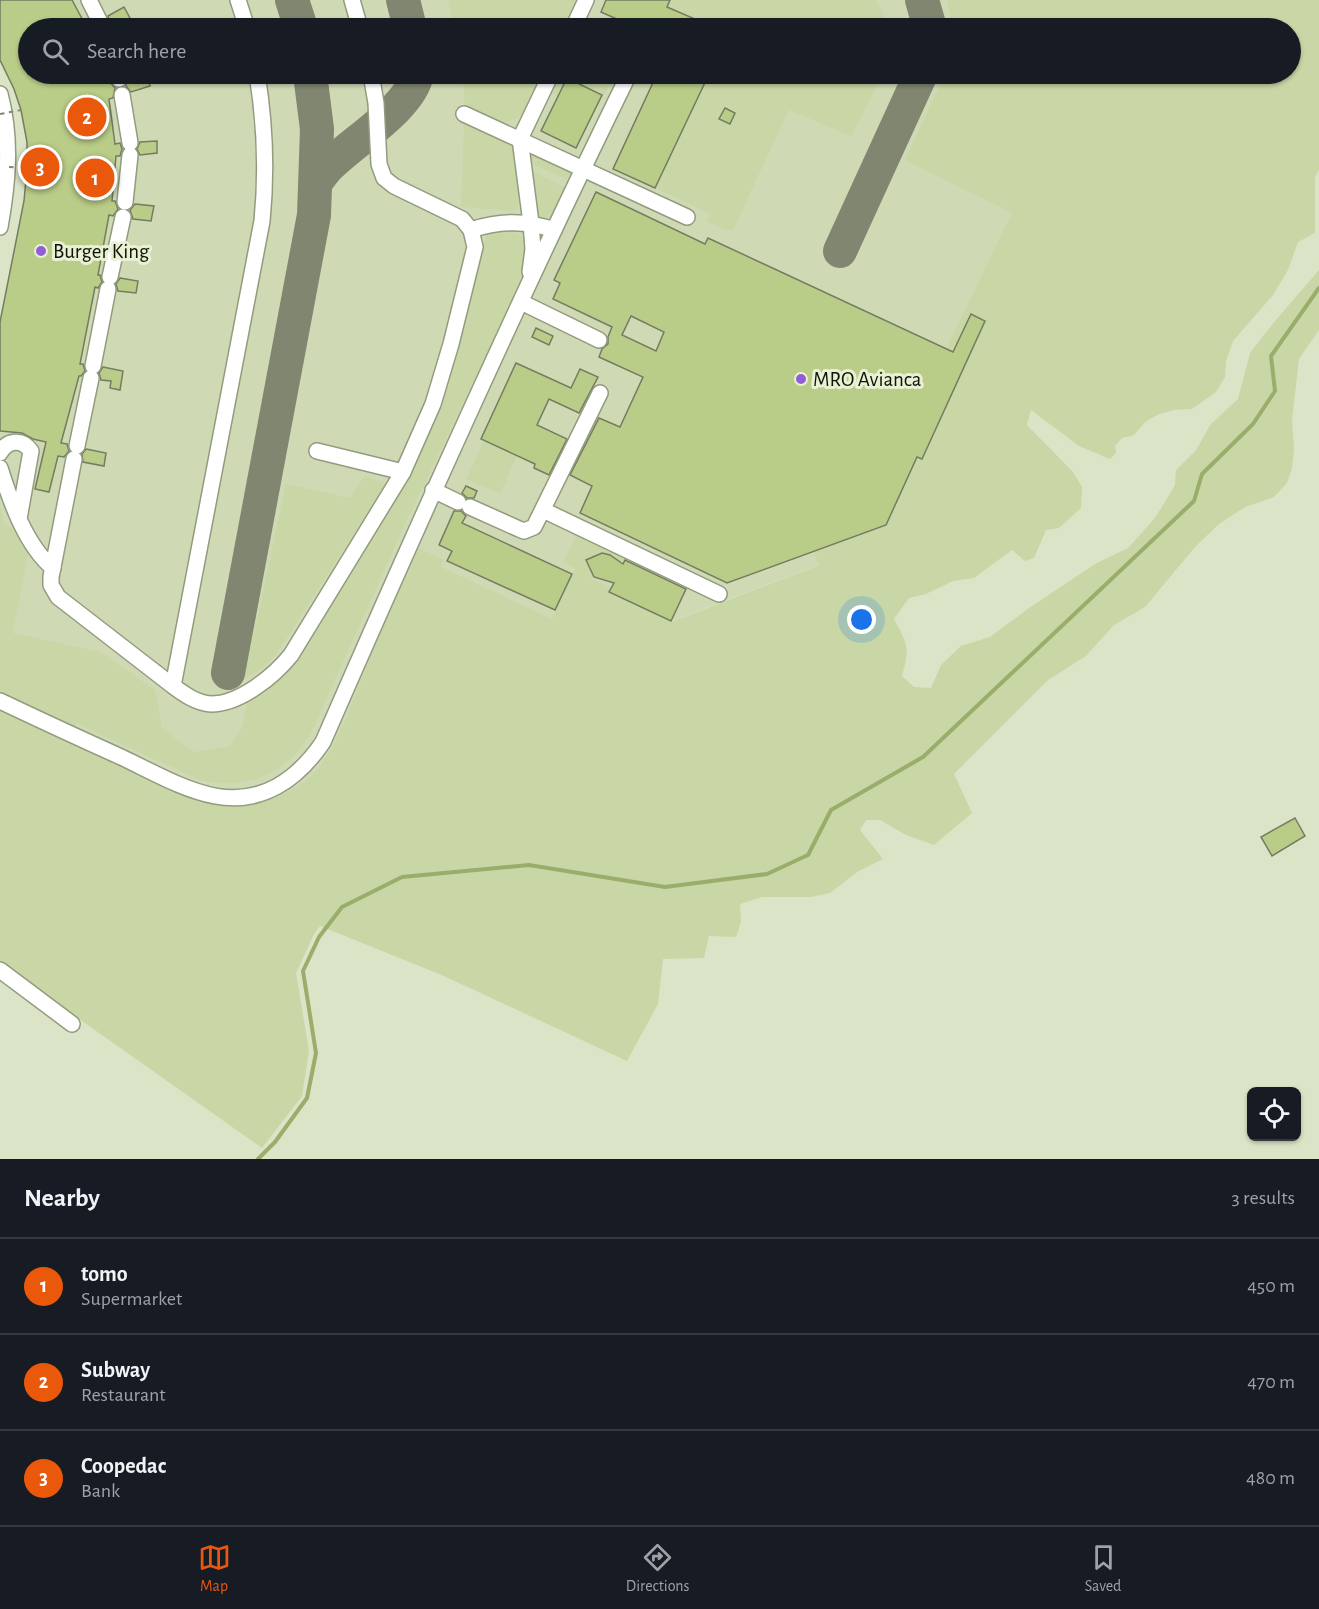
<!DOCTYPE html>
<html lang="en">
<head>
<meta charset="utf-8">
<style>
	:root { --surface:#171b24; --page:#20242c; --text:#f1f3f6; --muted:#9ea1a6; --line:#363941; --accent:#ea580c }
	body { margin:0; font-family:"Alegreya Sans",sans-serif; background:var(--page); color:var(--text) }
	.controls { position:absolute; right:18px; bottom:18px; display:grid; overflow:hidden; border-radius:9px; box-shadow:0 2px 4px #0004 }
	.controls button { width:54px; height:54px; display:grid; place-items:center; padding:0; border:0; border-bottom:2px solid var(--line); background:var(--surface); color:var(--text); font:30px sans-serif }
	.you { position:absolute; left:862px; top:620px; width:21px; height:21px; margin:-15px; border:4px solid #fff; border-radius:50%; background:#1a73e8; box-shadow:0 0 0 9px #1a73e833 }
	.badge { display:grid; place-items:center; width:39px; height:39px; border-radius:50%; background:var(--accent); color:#fff; font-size:20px; font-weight:700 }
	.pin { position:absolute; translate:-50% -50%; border:3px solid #fff; box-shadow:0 2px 6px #0006 }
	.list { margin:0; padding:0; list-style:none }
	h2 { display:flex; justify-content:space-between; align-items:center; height:78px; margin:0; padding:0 24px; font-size:26px }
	h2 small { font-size:20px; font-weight:400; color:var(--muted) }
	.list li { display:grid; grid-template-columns:39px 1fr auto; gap:18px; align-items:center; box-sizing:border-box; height:96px; padding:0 24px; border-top:2px solid var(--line) }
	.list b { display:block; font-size:22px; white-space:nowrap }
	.list p { margin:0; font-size:20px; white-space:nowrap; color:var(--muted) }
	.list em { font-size:20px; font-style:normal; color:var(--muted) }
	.icon { flex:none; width:33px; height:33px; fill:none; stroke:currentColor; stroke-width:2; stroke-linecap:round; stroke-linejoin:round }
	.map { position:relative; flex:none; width:1319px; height:1159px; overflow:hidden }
	.search { position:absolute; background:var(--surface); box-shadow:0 2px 4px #0004; left:18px; right:18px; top:18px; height:66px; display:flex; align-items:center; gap:15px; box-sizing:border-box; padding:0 21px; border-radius:33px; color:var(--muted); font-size:22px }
	.sheet { height:366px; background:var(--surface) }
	nav { display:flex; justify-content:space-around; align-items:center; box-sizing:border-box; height:84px; border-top:2px solid var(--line); background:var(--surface); font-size:16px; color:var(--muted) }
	nav a { display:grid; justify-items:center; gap:3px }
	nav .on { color:var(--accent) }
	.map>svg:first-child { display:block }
</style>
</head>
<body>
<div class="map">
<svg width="1319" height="1159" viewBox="0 0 1319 1159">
	<rect width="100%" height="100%" fill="#dbe4c6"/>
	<path fill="#cfdab5" d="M0,0H1022L1021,28H28V74H1015L1074,246L909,530L667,623L328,768L240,822L0,729V552L5,526L0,506V322L24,201L27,168V142L21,110L14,89Z"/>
	<g fill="#c9d7a6">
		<path d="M448,0H576L563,28H454Z"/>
		<path d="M670,0H875L881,8L889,28H690L694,19L667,7Z"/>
		<path d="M947,0H1319V169L1315,178V233L1298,242L1288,270L1273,295L1233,341L1226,361L1225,377L1216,392L1192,409L1174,410L1159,414L1145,422L1134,435L1122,438L1115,446L1116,453L1110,459L1079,446L1031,410L1027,425L1073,472L1082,487L1081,508L1059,528L1046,530L1034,558L1025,561L1012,550L974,578L953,581L926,594L909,598L894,619C908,645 910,647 902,676L914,687L931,688L941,665L961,646L990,637L1029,608L1095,564L1128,548L1155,518L1175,485L1176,470L1196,450L1211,424L1238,399L1250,353L1275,321L1319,270V330L1299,359L1292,420L1294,449L1292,468L1287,483L1274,497L1245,507L1219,524L1195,547L1145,607L1114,625L1086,656L1048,680L954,774L972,813L934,845L906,835L880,820H866L860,830L883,859L857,872L830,893L811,897H762L740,904L741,922L736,937L709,936L704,958L663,959L658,1004L627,1061L444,976L320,926L314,934L296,973L309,1051L302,1096L262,1148L0,963V709L195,801C239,812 290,803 320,766C339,742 353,699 365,670C382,629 399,588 417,547L444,560L441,567L552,619L575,569L563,562L577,535L626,557L620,569C614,558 608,549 595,556L590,566L592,575L591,578L611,588L610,592L671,622L819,565L814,552L886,525L917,457L922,459L968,360L946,349L1012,213L905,160L945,74H1290V28H953Z"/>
		<path d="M462,74H543C519,126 520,132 465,107Z"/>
		<path d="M561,74H587L610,84L604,96L567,78L558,96L552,93Z"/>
		<path d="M690,74H883L851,136L789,110L733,230H724L707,221L710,214L655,188L705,82Z"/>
		<path d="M464,122L498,138L511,146L514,153L519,200L518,206L514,211L461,207Z"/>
		<path d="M532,153L569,171L571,174L570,178L566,179L530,163L529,158Z"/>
		<path d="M534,172L566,188L551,218L536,216L531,173Z"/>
		<path d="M487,231L515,233L522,237C526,254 524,273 518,289L405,524L313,729C289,774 248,791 199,780L76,723L73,729L0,694V506L5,526L15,528L29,549L13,633L101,652L155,690L162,728L194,752L230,746L243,725L248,695L269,683L413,471L443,403Z"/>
		<path d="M484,441L517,456L500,494L466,479Z"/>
		<path d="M364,476L386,483L280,649C270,663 260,671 244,679L286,484L350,498Z"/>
	</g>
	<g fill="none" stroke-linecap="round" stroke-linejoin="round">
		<path stroke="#9bad6a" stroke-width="4" d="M258,1159L275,1142L307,1098L316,1053L303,971L319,937L342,907L402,877L529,865L665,887L767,874L808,855L831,810L923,757L1194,501L1202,474L1253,424L1275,391L1271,356L1319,288"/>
		<g stroke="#808670" stroke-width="34">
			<path d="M292,0L301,28"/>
			<path d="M403,0L410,28"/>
			<path d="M922,0L930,28"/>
			<path d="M316,182C321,176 325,169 331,164C354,141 411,107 417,74"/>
			<path d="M840,251L921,74"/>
			<path d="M228,673L314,215L317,129L310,74"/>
		</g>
	</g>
	<g fill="#bacd88" stroke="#747c61" stroke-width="1.5" fill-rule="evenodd">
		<path d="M0,0H72L86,26L90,24L94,28H28V74H104L107,82H110L115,88L113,98L109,99L115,144L120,143L122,149L120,156H116L112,201H115L118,209L113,216L109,215L98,275H100L102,282L98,288L95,287L80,364H83L85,371L81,376H79L61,443L67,444L69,451L64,457L58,456L49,492L35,489L46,442L33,439L22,433L0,431V322L24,201L27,168V142L21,110L14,89L0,60Z"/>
		<path d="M606,0H670L667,7L695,19L690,28H637L601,12Z"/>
		<path d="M124,7L131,20L114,28H104L109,21L108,16Z"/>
		<path d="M137,74H147L150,86L131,92L126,86L128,76Z"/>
		<path d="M657,74H709L655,188L613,169Z"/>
		<path d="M567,78L602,95L576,148L541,131Z"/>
		<path d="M725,108L735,113L730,124L719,119Z"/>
		<path d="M157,141V153L140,155L137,149L140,142Z"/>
		<path d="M596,192L705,244L708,238L953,352L971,314L985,321L922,459L917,457L886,525L727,583L580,513L592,486L570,475L599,418L620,427L643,377L599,357L602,349L608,344V337L612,327L553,299L560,283L554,280ZM631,316L664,332L656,351L622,335Z"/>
		<path d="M135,204L154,206L151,221L133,219L130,210Z"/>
		<path d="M120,278L138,281L136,293L118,291L116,284Z"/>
		<path d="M536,328L553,336L549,345L532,337Z"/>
		<path d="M516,363L571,388L580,369L598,377L579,413L549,399L537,425L567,439L549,475L534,468L535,464L481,439Z"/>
		<path d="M103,367L123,371L120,390L110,388L111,381L101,380L99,373Z"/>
		<path d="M86,449L106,453L104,466L83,462L82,454Z"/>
		<path d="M466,486L477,491L474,498H467L462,493Z"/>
		<path d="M454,511H461L466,516L462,523L572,574L555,610L447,561L452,551L439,545Z"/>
		<path d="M602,553L610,555L623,564L625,560L686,589L671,621L609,592L614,583L594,577L586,560Z"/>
		<path d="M1295,818L1305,836L1272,856L1261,837Z"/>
	</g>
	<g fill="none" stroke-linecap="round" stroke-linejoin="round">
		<defs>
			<g id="minor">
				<path d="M89,0L99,20"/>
				<path d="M238,0L247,28"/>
				<path d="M352,0L360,28"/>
				<path d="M573,28L586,0"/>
				<path d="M118,74L119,79"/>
				<path d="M0,94C12,140 8,182 0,227"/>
				<path d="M122,95L130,143"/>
				<path d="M464,114L687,217"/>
				<path d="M125,202L130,155"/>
				<path d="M471,230C500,220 526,220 554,230"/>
				<path d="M530,272L533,249L531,223L520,139L551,74"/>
				<path d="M110,277L123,217"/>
				<path d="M521,302L599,340"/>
				<path d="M93,366L108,289"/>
				<path d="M77,446L91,378"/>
				<path d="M317,451L403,472"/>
				<path d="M0,453C7,440 22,438 31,451L19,519"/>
				<path d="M74,459L51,577V585L58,597L173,686C184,694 196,703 211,704C240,704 274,676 291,655L403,472L433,404L451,344L475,247L471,230L462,219L394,186L384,178L379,164L376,103L371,74"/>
				<path d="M0,468C10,500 26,546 53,568"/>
				<path d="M433,490L458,502"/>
				<path d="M470,507L519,529L524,531L534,527L600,393"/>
				<path d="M543,510L719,594"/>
				<path d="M173,686L262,221C267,171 265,123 257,74"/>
				<path d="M0,701C40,720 81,739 121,757C151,771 183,790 215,796C262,805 298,779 323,742C421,517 521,294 629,74"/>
				<path d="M0,970L72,1024"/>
			</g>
		</defs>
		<use href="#minor" stroke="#939b7f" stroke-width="18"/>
		<use href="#minor" stroke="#fff" stroke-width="15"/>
		<g stroke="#828873" stroke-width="2" stroke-dasharray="4.5 4.5" stroke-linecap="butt">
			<path d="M0,114L21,110"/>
			<path d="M9,167L27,168"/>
		</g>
	</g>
	<g fill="#925ed8" stroke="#e8f1d3" stroke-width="2">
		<circle cx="41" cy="251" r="6"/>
		<circle cx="801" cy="379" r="6"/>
	</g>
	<g text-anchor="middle" stroke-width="6" stroke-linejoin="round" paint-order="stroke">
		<g font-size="21" fill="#101308" stroke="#e8f1d3" text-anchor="start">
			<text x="53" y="258">Burger King</text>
			<text x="813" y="386">MRO Avianca</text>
		</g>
	</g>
</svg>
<div class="controls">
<button><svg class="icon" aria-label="locate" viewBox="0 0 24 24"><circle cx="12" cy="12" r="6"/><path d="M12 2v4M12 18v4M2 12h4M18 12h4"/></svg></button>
</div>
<div class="you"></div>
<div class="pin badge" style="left:95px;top:178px">1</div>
<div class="pin badge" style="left:87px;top:117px">2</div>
<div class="pin badge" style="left:40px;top:167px">3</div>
<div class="search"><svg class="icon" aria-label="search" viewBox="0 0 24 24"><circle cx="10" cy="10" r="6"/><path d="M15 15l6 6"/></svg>Search here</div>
</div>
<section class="sheet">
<h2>Nearby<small>3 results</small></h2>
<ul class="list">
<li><span class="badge">1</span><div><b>tomo</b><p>Supermarket</p></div><em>450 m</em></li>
<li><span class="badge">2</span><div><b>Subway</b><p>Restaurant</p></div><em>470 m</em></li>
<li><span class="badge">3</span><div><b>Coopedac</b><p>Bank</p></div><em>480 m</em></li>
</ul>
</section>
<nav>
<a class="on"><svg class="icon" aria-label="map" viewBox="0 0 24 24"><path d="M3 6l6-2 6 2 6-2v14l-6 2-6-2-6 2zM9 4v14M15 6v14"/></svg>Map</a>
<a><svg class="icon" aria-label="directions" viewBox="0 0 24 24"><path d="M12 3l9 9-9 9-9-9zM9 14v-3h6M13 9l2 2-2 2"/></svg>Directions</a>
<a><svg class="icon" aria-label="saved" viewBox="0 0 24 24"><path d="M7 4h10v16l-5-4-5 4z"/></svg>Saved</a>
</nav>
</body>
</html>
